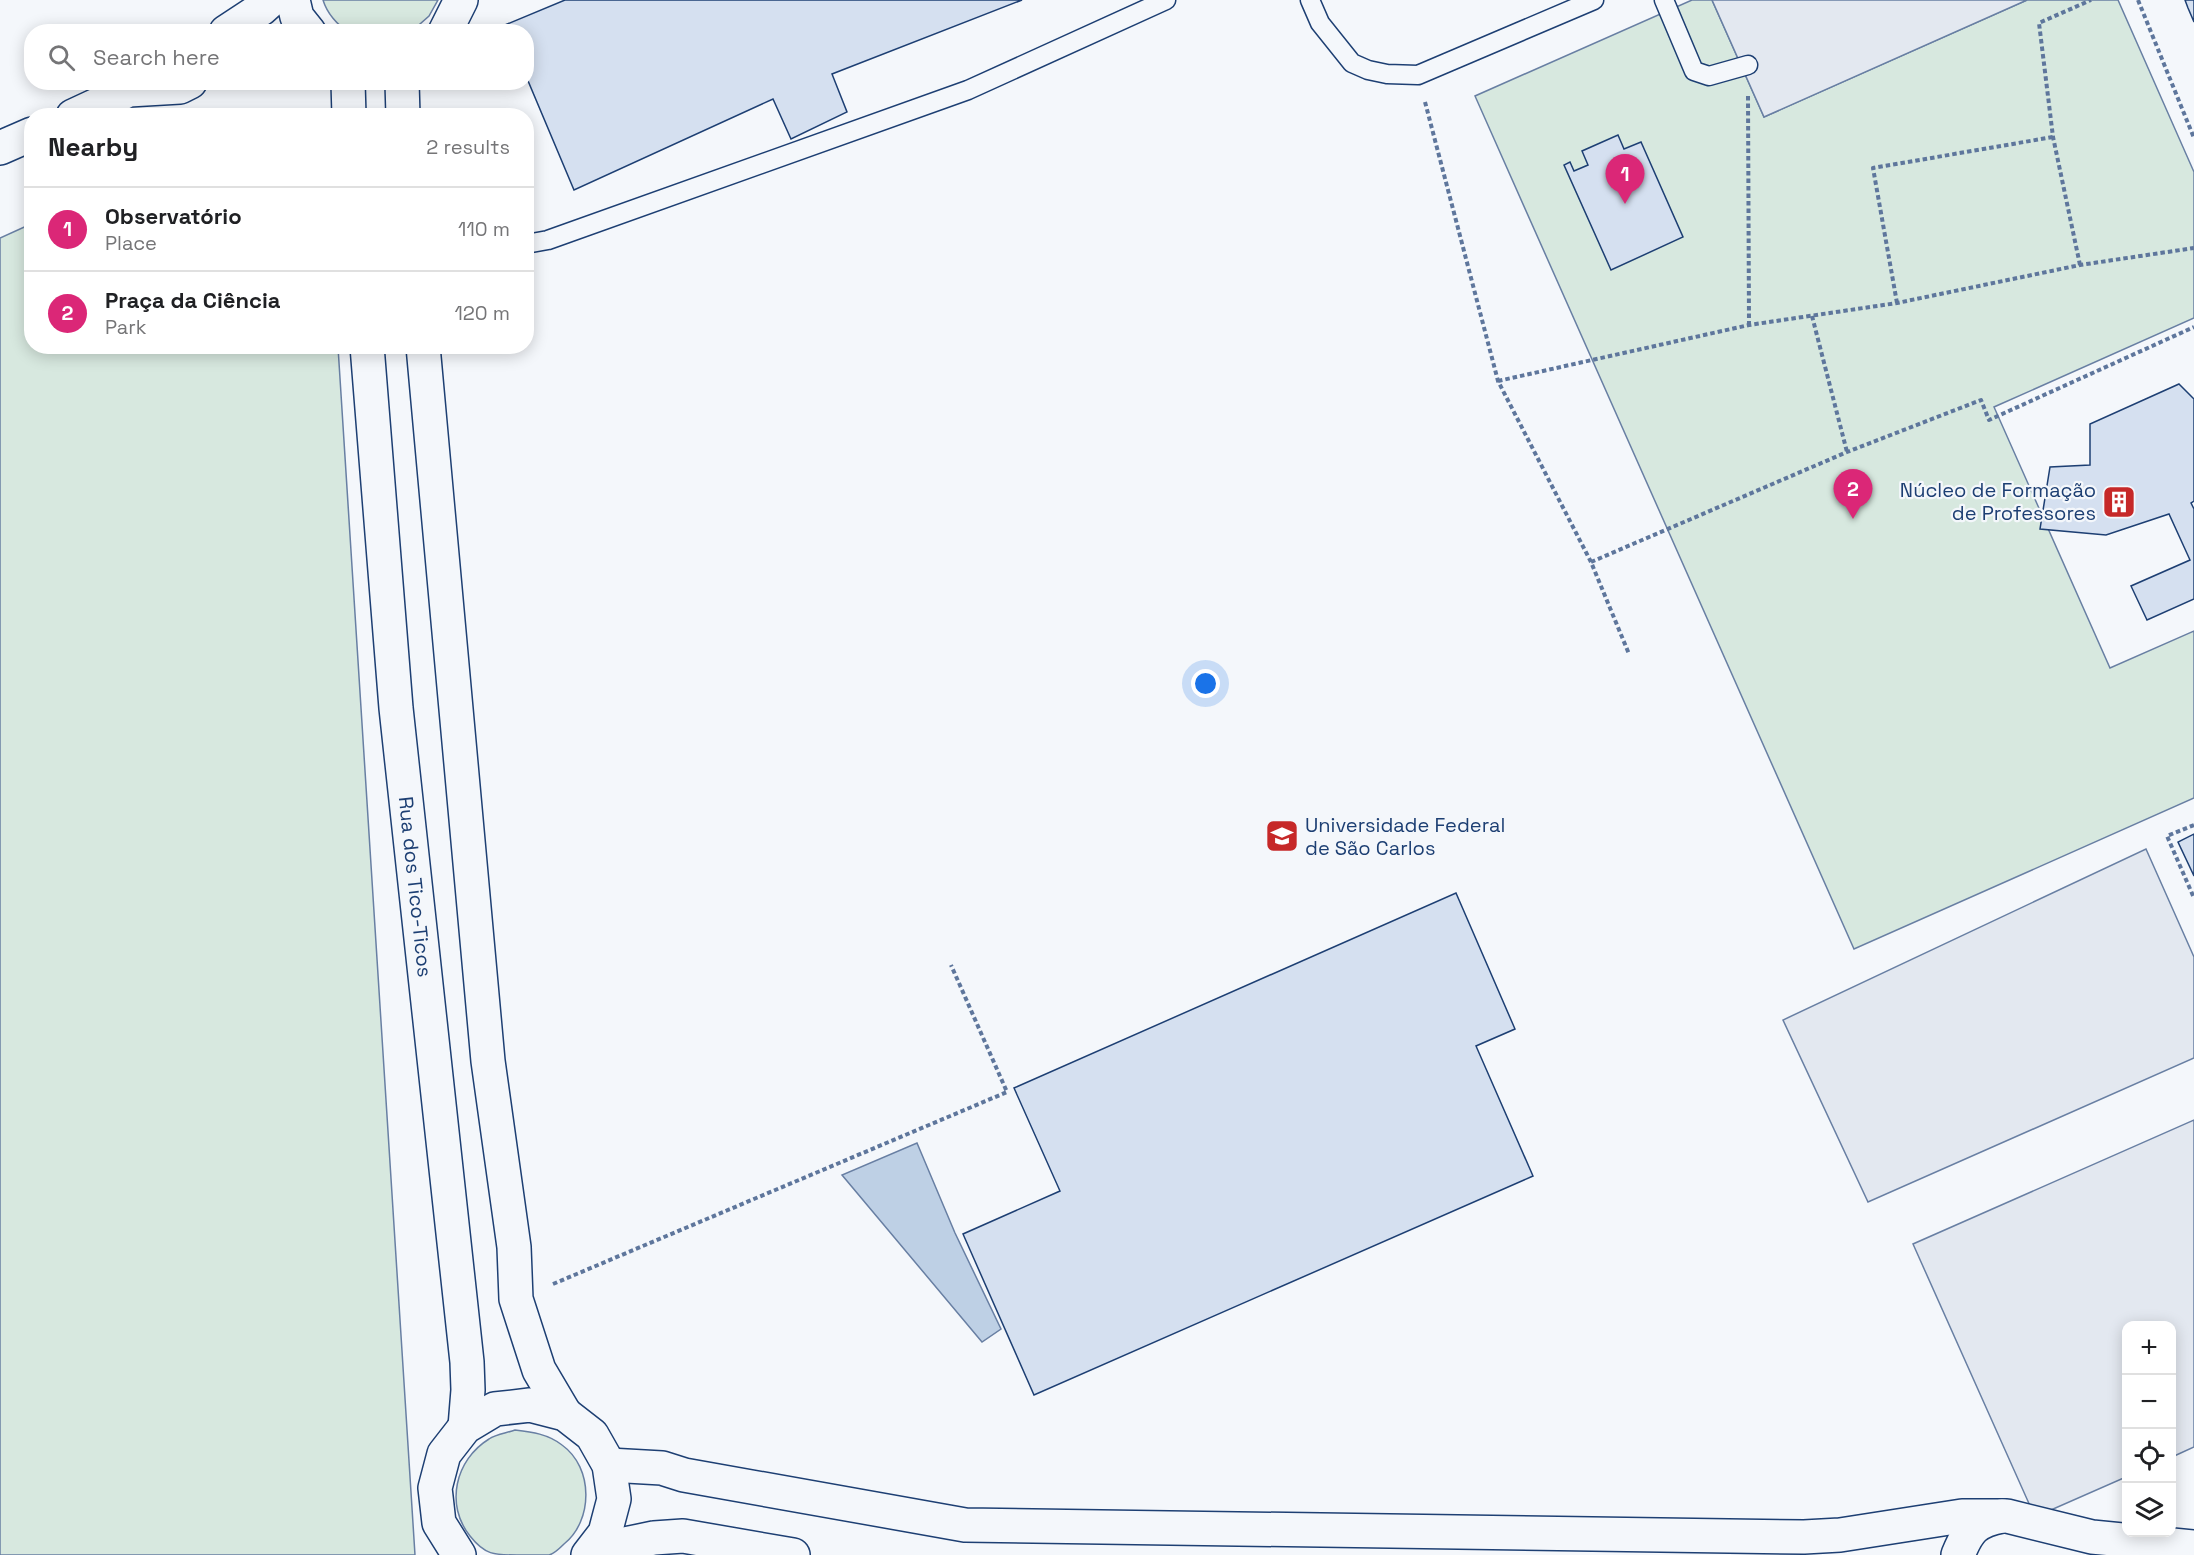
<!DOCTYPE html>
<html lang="en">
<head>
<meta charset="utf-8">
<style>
	:root { --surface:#fff; --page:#f2f2f2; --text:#202124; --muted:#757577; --line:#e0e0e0; --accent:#db2777 }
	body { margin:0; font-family:"Space Grotesk",sans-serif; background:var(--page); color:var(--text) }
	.controls { position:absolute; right:18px; bottom:18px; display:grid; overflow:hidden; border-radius:12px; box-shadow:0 3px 15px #0003 }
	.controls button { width:54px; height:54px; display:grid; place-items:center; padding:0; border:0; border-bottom:2px solid var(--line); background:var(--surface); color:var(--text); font:30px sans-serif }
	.you { position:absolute; left:1206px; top:684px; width:21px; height:21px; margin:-15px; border:4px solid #fff; border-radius:50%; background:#1a73e8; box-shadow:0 0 0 9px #1a73e833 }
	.badge { display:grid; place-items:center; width:39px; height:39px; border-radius:50%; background:var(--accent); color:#fff; font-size:20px; font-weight:700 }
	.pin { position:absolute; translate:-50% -50px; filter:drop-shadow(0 2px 3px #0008) }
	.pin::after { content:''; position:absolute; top:32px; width:21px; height:18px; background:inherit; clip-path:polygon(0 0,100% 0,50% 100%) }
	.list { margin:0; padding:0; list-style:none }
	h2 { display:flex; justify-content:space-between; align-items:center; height:78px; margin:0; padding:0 24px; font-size:26px }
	h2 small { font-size:20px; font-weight:400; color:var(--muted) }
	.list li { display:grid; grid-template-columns:39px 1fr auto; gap:18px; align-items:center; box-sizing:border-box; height:84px; padding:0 24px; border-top:2px solid var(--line) }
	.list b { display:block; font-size:22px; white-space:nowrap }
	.list p { margin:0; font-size:20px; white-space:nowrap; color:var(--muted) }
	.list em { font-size:20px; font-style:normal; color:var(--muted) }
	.icon { flex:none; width:33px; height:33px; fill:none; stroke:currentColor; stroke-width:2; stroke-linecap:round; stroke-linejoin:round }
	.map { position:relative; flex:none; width:2194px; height:1555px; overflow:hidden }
	.search { position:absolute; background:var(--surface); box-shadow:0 3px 15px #0003; left:24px; top:24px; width:510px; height:66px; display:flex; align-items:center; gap:15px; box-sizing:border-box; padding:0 21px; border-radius:24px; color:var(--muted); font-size:22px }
	.panel { position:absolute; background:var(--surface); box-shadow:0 3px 15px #0003; left:24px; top:108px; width:510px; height:246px; border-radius:24px }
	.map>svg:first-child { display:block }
</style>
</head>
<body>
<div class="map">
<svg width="2194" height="1555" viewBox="0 0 2194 1555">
	<rect width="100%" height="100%" fill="#f4f7fb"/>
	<g fill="#d7e8df" stroke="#687fa3" stroke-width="1.5">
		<path d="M323,0H438L429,16L412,31L349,32C337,25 327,13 323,0Z"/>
		<path d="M1692,0H1712L1764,117L2027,0H2118L2194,172V318L1994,407L2110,668L2194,631V798L1854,949L1475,96Z"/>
		<path d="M31,224L32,346L338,347L415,1555H0V238Z"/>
		<path d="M515,1430C532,1432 548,1434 562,1445C594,1468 593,1521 564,1544C560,1548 554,1554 549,1555C540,1555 527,1555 517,1555C494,1555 485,1555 470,1536C445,1505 455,1460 489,1439C496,1434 507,1433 515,1430Z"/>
	</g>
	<g fill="#e3e8f0" stroke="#687fa3" stroke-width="1.5">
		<path d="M1712,0H2027L1764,117Z"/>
		<path d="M2146,849L2194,957V1058L1868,1202L1783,1020Z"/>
		<path d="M2194,1120V1447L2172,1457V1326H2126V1477L2035,1517L1913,1244Z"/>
	</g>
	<path fill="#bed0e5" stroke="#687fa3" stroke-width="1.5" d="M917,1143L955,1233L1001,1329L982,1342L842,1175Z"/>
	<g fill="#d5e0f0" stroke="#1d3f73" stroke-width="1.5">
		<path d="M565,0H1022L832,74L847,112L791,139L773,99L574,190L526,76V32H508L505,25Z"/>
		<path d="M2185,0H2194V22L2188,8Z"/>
		<path d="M1618,135L1624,149L1641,142L1683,237L1611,270L1564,165L1570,162L1574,171L1588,165L1582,151Z"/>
		<path d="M2179,384L2194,399V501L2191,503L2194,509V599L2147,620L2131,586L2190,560L2169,514L2106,535L2040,529L2050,467L2090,465V424Z"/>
		<path d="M2194,834V876L2178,842Z"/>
		<path d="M1456,893L1515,1029L1476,1046L1533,1176L1034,1395L963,1234L1060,1191L1014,1088Z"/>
	</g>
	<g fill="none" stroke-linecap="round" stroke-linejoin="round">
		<defs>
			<g id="lane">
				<path d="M1310,0L1320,23L1352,63L1368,70L1387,74L1418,75L1594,0"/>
				<path d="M1664,0L1694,71L1709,76L1748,65"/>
				<path d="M526,244L548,240L968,90L1166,0"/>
			</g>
			<g id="street">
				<path d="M293,0L297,17L309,32"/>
				<path d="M226,32L261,9L271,0"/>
				<path d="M445,32L461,0"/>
				<path d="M348,82L349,116"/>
				<path d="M402,82L403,116"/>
				<path d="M73,116L129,90L180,87L190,82"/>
				<path d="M0,148L32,134"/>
				<path id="s1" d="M367,346L396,708L467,1362L468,1390L465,1427"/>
				<path d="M423,346L488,1061L514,1247L516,1299L539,1370L565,1414"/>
				<path d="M609,1465L662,1468L684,1475L965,1525L1804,1537L1840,1535L1962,1516H2007L2092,1537L2194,1547"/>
				<path d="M459,1555L439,1523L435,1488L444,1454L465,1427L495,1409L530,1405L565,1414L592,1435L609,1465L614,1499L605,1533L588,1555"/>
				<path d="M598,1555L625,1544L654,1538L683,1536L793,1555"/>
				<path d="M1958,1555C1968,1530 1975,1521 2002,1516"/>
			</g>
		</defs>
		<use href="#lane" stroke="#1d3f73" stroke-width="21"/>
		<use href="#street" stroke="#1d3f73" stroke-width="36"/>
		<g stroke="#5e769c" stroke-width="4" stroke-dasharray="4.5 3" stroke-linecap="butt">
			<path d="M2138,0L2194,138"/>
			<path d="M1748,96L1749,325"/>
			<path d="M1425,102L1498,381L1591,562L1629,654"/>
			<path d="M2080,265L2053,137L2039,23L2091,0"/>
			<path d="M1897,303L1873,168L2053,137"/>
			<path d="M1812,316L1847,452"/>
			<path d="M1498,381L1749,325L1897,303L2080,265L2194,248"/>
			<path d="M1591,562L1847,452L1981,400L1989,420L2194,327"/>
			<path d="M2194,825L2167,836L2194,898"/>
			<path d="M553,1284L1007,1092L951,965"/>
		</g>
		<use href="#lane" stroke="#f4f7fb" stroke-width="18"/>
		<use href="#street" stroke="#f4f7fb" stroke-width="33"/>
	</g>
	<defs>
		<symbol id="building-square" viewBox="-11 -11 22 22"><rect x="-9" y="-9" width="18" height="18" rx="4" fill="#c62828" stroke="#f4f7fb"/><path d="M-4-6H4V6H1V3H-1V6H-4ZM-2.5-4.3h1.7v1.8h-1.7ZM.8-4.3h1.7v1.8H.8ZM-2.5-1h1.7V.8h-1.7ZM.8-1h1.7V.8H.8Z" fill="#fff"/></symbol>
		<symbol id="university-square" viewBox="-11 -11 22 22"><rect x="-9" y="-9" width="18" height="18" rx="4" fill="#c62828" stroke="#f4f7fb"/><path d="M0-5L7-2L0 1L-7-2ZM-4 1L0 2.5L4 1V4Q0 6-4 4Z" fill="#fff"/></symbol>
	</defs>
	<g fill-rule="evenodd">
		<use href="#building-square" x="2100" y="483" width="38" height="38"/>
		<use href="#university-square" x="1263" y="817" width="38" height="38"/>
	</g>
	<g text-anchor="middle" stroke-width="4.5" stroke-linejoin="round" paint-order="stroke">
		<g font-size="20" fill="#1d3f73" stroke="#f4f7fb" text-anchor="end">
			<text x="2096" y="497">Núcleo de Formação<tspan x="2096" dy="23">de Professores</tspan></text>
			<text x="1305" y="832" text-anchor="start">Universidade Federal<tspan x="1305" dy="23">de São Carlos</tspan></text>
		</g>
		<g font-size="20" fill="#1d3f73" stroke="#f4f7fb">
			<text dy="7" stroke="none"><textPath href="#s1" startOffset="543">Rua dos Tico-Ticos</textPath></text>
		</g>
	</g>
</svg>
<div class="controls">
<button>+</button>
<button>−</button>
<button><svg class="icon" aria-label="locate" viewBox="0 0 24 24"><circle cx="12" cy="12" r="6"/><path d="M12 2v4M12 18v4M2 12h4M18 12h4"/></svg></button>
<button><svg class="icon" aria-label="layers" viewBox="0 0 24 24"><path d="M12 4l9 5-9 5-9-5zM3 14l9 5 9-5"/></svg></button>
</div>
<div class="you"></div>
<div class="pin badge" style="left:1625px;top:204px">1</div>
<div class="pin badge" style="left:1853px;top:519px">2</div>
<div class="search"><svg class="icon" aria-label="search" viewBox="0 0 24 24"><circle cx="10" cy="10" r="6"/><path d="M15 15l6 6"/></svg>Search here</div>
<section class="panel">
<h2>Nearby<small>2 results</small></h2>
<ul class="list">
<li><span class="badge">1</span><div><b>Observatório</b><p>Place</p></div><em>110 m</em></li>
<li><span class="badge">2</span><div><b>Praça da Ciência</b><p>Park</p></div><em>120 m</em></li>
</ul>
</section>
</div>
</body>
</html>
